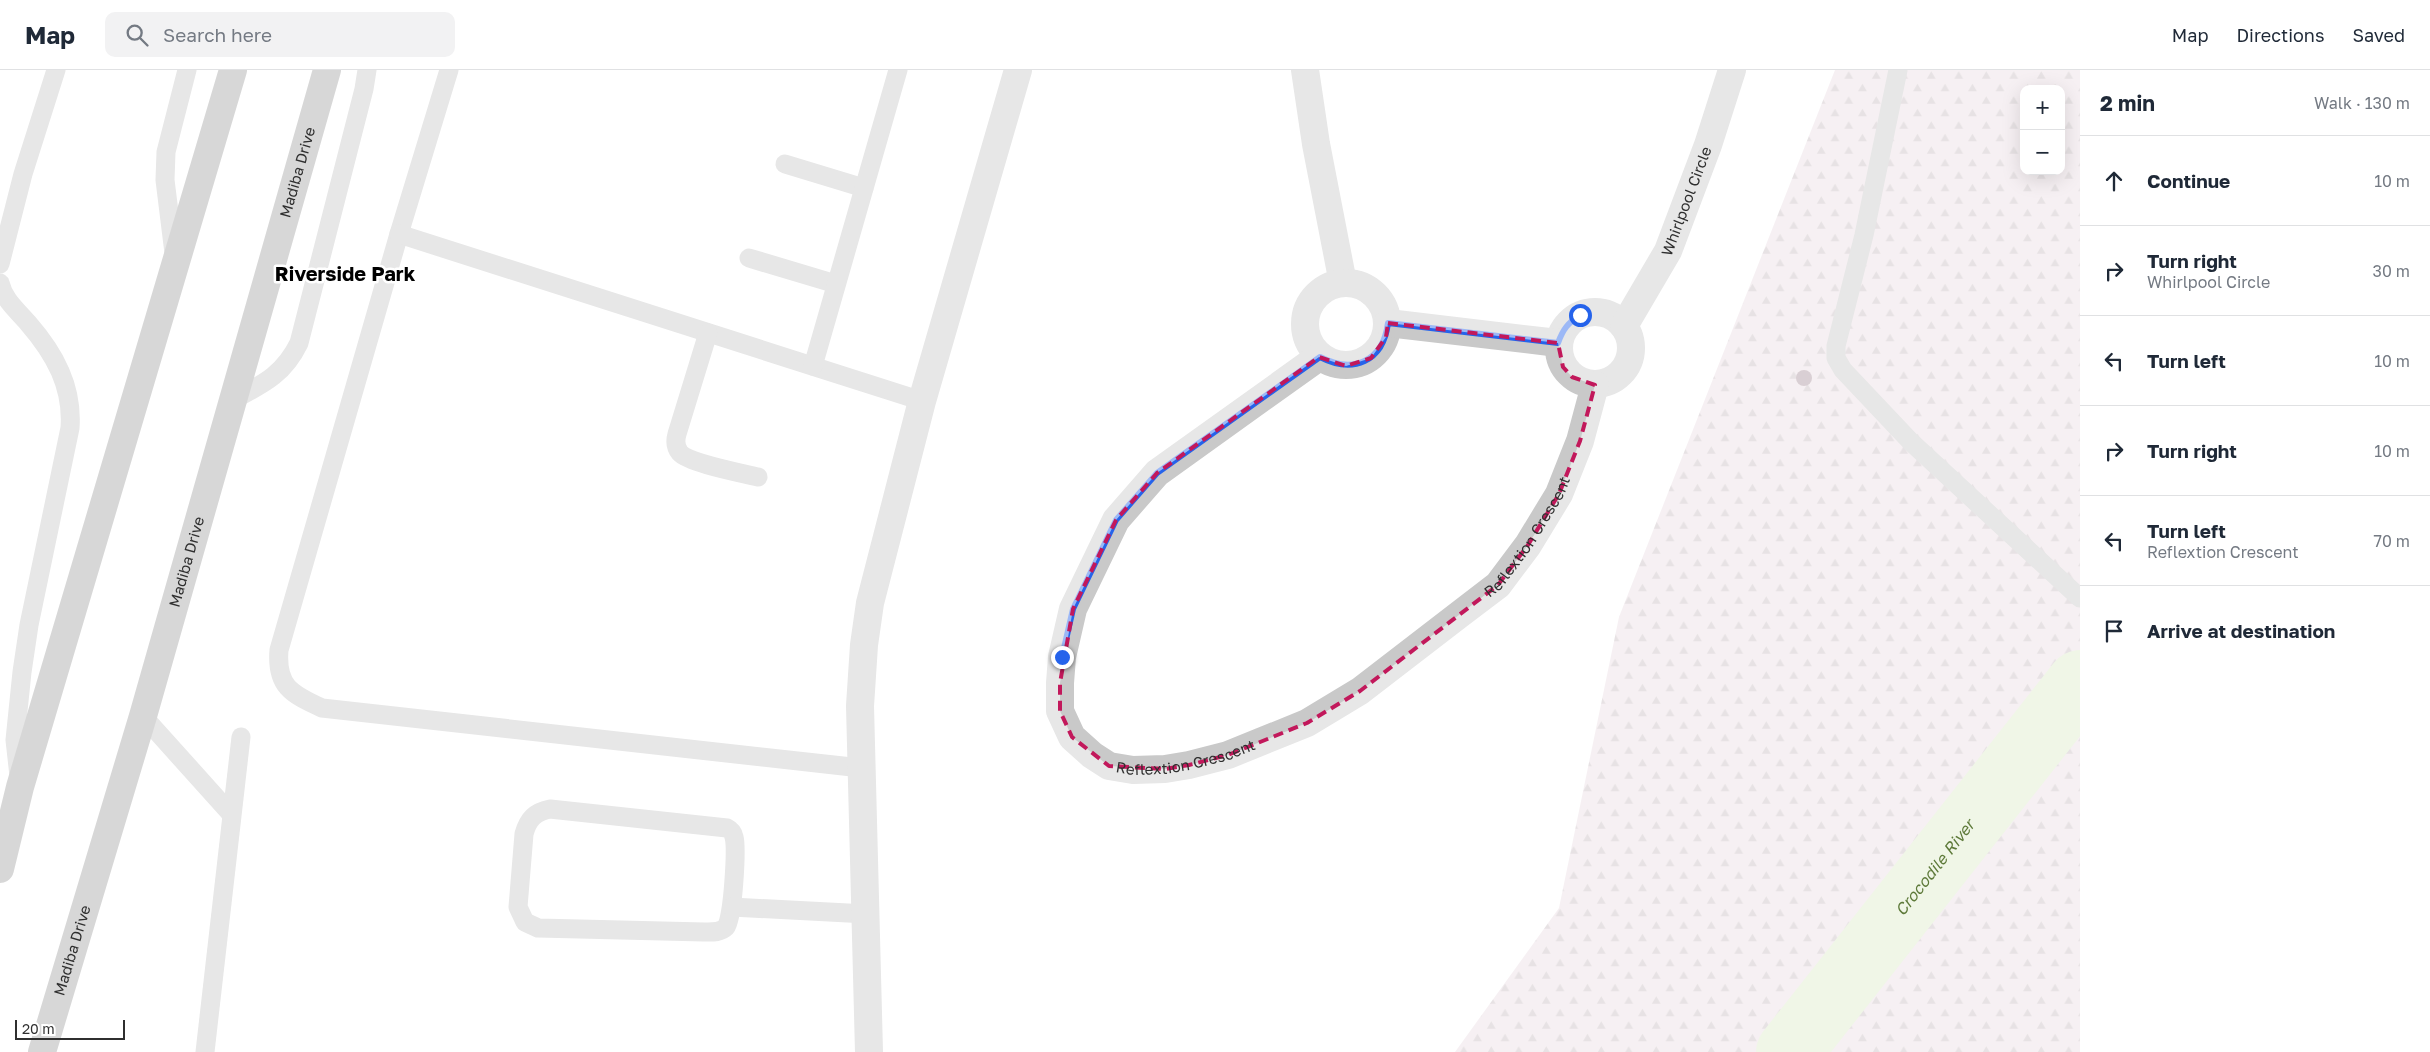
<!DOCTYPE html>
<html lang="en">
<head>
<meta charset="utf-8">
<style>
	:root { --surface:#fff; --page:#f2f2f3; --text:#1f2937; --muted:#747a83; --line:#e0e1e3 }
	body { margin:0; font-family:"Golos Text",sans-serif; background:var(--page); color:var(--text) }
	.controls { position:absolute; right:15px; top:15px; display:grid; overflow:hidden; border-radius:10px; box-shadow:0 5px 20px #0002 }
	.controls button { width:45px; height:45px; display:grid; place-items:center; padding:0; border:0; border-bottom:1px solid var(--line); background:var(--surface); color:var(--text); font:25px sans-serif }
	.scale { position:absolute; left:15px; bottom:12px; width:110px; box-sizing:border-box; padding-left:5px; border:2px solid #2f2f2f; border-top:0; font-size:14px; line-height:18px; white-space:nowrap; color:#2f2f2f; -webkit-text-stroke:4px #fff; paint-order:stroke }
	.stop { position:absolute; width:15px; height:15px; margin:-11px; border:4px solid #2563eb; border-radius:50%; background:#fff }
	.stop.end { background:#2563eb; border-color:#fff; box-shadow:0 1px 5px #0008 }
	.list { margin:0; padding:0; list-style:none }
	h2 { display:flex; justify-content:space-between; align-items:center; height:65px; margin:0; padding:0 20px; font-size:21px }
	h2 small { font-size:16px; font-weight:400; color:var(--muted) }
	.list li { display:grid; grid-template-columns:32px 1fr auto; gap:15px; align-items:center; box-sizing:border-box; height:90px; padding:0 20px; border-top:1px solid var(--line) }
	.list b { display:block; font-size:19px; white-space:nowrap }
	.list p { margin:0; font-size:16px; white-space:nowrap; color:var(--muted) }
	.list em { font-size:16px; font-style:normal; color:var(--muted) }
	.icon { flex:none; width:28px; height:28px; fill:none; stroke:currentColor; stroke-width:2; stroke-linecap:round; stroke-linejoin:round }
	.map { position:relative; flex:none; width:2080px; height:982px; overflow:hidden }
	header { display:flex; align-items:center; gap:30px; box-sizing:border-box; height:70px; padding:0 25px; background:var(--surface); border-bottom:1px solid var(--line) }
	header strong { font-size:24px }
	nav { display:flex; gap:28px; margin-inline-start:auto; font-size:18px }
	.search { width:350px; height:45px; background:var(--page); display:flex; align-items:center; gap:12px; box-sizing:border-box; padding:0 18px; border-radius:10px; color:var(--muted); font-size:19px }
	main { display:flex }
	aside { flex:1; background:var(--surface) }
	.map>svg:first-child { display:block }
</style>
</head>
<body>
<header>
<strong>Map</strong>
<div class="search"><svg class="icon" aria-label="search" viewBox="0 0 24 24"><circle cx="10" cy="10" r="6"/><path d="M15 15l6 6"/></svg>Search here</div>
<nav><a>Map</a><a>Directions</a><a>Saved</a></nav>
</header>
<main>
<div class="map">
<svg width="2080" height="982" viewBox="0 0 2080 982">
	<defs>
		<pattern id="forest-firs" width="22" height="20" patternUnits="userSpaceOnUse" patternTransform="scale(1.25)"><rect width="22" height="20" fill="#ebdee4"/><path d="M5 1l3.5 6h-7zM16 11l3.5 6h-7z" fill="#cabfc4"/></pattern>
	</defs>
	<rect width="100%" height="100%" fill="#fff"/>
	<path fill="url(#forest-firs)" fill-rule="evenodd" d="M1835,0H2080V982H1455L1559,838L1619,547ZM2024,19H2061V101H2024Z"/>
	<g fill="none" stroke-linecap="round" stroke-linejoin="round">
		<path stroke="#ddeacb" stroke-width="66" id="s1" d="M1789,982L2080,613"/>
		<g stroke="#c9c9c9" stroke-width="19">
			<path d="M449,0L399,164L279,580C276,616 291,624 322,638L861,698"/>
			<path d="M1898,0L1864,165L1836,276V288L1843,300L1911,372L2080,528"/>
			<path d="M785,94L864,118"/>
			<path d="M399,164L922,331"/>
			<path d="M174,183L165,110L166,82L187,0"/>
			<path d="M749,188L836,214"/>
			<path d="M0,194L23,104L56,0"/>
			<path d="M0,213C4,230 17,240 28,253C55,284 73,317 70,358L29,555L22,602L15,670L19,706"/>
			<path d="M708,263L677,364C675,371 675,377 680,383C689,393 742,403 758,407"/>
			<path d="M813,296L898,0"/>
			<path d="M231,331C261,315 283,306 299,273L364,19L367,0"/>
			<path d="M143,646L231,744"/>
			<path d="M550,739L727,758C731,760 733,762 734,767C737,778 733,849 726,857C720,863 711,862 704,862L538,858L525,852L518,837L524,764C528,749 535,742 550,739Z"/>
			<path d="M732,837L867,844"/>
			<path d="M205,982L241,667"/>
		</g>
		<g stroke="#c9c9c9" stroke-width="28">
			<path d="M1305,0L1316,74L1343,213"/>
			<circle cx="1346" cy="254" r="41"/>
			<circle cx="1595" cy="278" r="36"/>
			<path d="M1388,253L1558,273"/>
			<path id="s2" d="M1624,256L1668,181L1708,75L1732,0"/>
			<path id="s3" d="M1319,287L1157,403L1116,450L1073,539L1062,587L1060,613V641L1072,667L1092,685L1109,696L1133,700L1165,699L1189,695L1228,685L1307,653L1360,621L1460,544L1498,515L1528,475L1559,424L1580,371L1595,315"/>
			<path d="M869,982L860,636L864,575L870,533L922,331L1018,0"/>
		</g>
		<g stroke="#a7a7a7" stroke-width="28">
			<path d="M0,799L20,717L233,0"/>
			<path id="s4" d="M42,982L143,646L327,0"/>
		</g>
	</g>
	<circle fill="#ac959f" cx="1804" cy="308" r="8"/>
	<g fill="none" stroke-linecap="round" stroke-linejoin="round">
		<path stroke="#2563eb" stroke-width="6" d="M1062,587L1073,539L1116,450L1157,403L1320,287C1353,304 1383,292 1388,253L1558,273C1563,259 1568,253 1580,245"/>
	</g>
	<path d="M0 0H2080V982H0ZM1388,253L1558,273L1563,297L1572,307L1595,315L1580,371L1559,424L1528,475L1498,515L1360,621L1307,653L1228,685L1189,695L1165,699L1109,696L1072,667L1060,641V613L1073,539L1116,450L1157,403L1319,287L1346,296L1371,288L1386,267Z" fill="#fff" fill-opacity=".55" fill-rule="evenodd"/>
	<path fill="none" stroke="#c2185b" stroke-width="4" stroke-dasharray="10 6" stroke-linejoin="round" d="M1388,253L1558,273L1563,297L1572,307L1595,315L1580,371L1559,424L1528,475L1498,515L1360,621L1307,653L1228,685L1189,695L1165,699L1109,696L1072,667L1060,641V613L1073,539L1116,450L1157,403L1319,287L1346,296L1371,288L1386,267Z"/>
	<g text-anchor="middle" stroke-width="5" stroke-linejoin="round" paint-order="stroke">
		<g font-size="15" fill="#2f2f2f" stroke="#fff">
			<text dy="5" stroke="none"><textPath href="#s4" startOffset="916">Madiba Drive</textPath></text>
			<text dy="5" stroke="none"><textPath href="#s2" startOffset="140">Whirlpool Circle</textPath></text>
			<text dy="5" stroke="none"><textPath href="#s3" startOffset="1038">Reflextion Crescent</textPath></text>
			<text dy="5" stroke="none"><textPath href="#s4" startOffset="511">Madiba Drive</textPath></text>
			<text dy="5" stroke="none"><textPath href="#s3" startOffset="618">Reflextion Crescent</textPath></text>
			<text dy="5" stroke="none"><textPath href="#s4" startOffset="106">Madiba Drive</textPath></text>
		</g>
		<g font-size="16" font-style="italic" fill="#5e7a3a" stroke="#fff">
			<text dy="6" stroke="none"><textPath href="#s1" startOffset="235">Crocodile River</textPath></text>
		</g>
		<g font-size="20" font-weight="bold" fill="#000" stroke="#fff">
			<text x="345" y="211">Riverside Park</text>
		</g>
	</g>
</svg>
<div class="controls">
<button>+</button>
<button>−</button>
</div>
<div class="scale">20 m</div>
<div class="stop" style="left:1580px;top:245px"></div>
<div class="stop end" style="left:1062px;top:587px"></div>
</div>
<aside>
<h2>2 min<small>Walk · 130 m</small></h2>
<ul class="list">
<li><svg class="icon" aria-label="ahead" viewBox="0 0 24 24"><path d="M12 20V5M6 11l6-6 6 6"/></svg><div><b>Continue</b></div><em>10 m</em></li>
<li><svg class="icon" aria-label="right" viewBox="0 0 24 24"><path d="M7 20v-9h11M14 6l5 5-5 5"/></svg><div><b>Turn right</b><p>Whirlpool Circle</p></div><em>30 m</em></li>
<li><svg class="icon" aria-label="left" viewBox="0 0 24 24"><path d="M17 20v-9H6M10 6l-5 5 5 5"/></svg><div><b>Turn left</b></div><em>10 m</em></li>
<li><svg class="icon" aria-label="right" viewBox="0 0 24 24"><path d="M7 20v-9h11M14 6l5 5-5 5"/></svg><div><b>Turn right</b></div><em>10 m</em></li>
<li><svg class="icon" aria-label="left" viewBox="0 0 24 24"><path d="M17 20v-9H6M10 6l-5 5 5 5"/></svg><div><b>Turn left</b><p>Reflextion Crescent</p></div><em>70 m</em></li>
<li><svg class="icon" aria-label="arrive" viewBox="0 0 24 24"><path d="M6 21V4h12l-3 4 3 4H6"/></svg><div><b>Arrive at destination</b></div></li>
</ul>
</aside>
</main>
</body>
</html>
